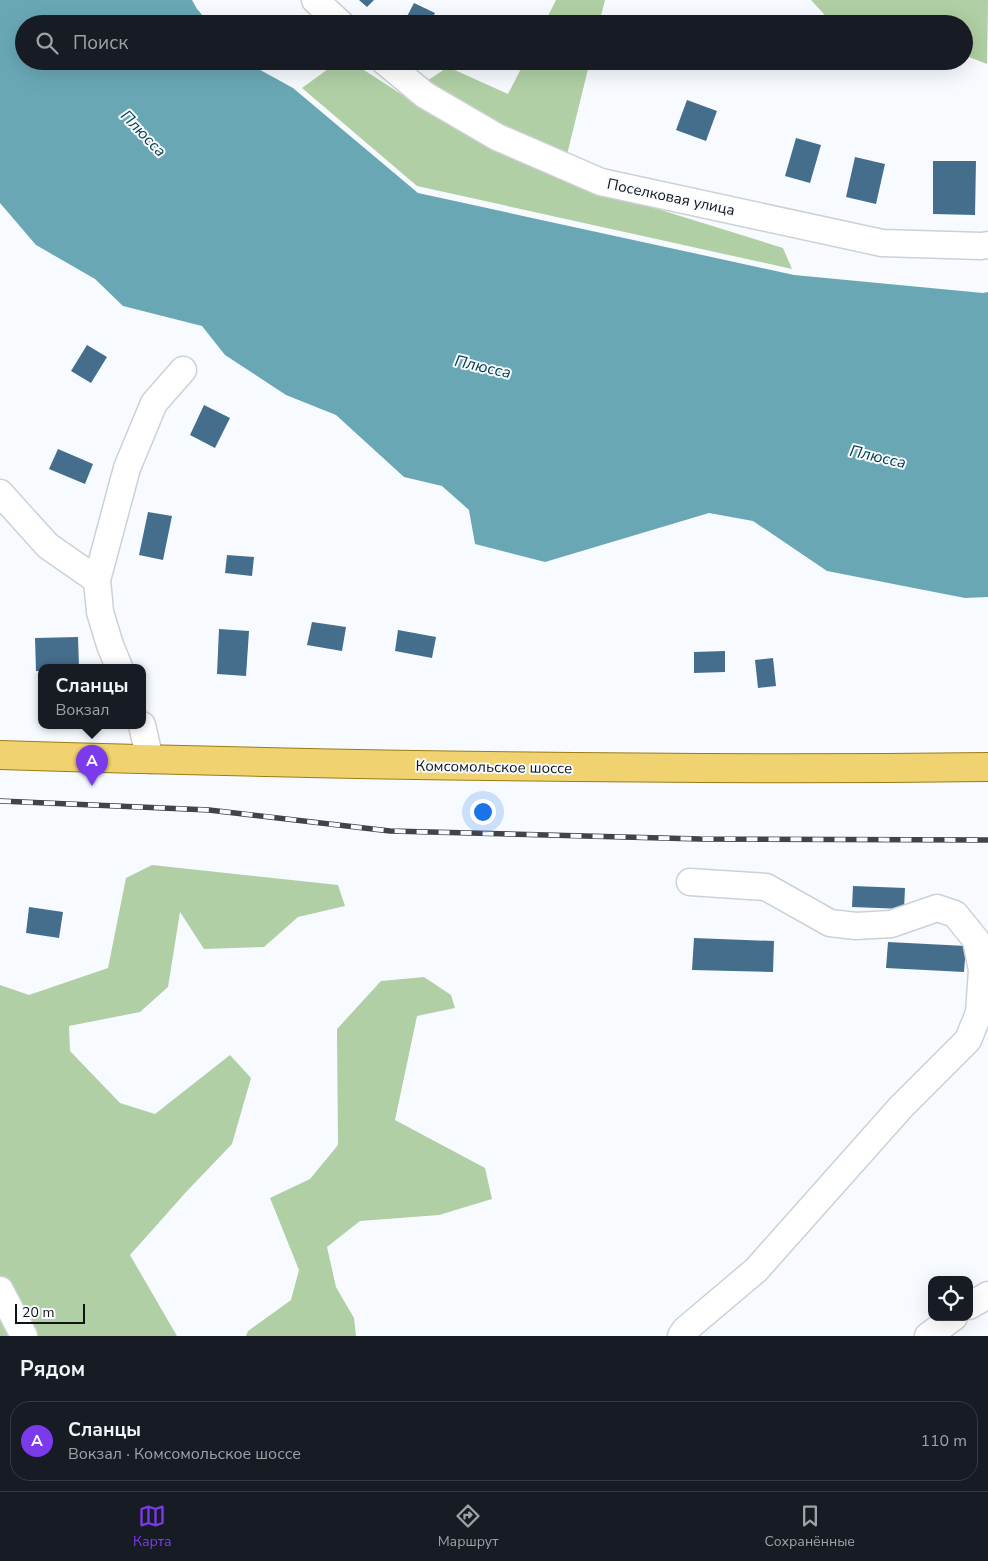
<!DOCTYPE html>
<html lang="ru">
<head>
<meta charset="utf-8">
<style>
	:root { --surface:#171b24; --page:#20242c; --text:#f1f3f6; --muted:#9ea1a6; --line:#363941; --accent:#7c3aed }
	body { margin:0; font-family:"Nunito Sans",sans-serif; background:var(--page); color:var(--text) }
	.controls { position:absolute; right:15px; bottom:15px; display:grid; overflow:hidden; border-radius:10px; box-shadow:0 5px 20px #0002 }
	.controls button { width:45px; height:45px; display:grid; place-items:center; padding:0; border:0; border-bottom:1px solid var(--line); background:var(--surface); color:var(--text); font:25px sans-serif }
	.scale { position:absolute; left:15px; bottom:12px; width:70px; box-sizing:border-box; padding-left:5px; border:2px solid #111315; border-top:0; font-size:14px; line-height:18px; white-space:nowrap; color:#111315; -webkit-text-stroke:4px #f7fbff; paint-order:stroke }
	.you { position:absolute; left:482px; top:811px; width:18px; height:18px; margin:-12px; border:4px solid #fff; border-radius:50%; background:#1a73e8; box-shadow:0 0 0 8px #1a73e833 }
	.badge { display:grid; place-items:center; width:32px; height:32px; border-radius:50%; background:var(--accent); color:#fff; font-size:16px; font-weight:700 }
	.pin { position:absolute; translate:-50% -41px; filter:drop-shadow(0 1px 2px #0008) }
	.pin::after { content:''; position:absolute; top:26px; width:18px; height:15px; background:inherit; clip-path:polygon(0 0,100% 0,50% 100%) }
	.popup { position:absolute; left:38px; top:664px; width:108px; height:65px; box-sizing:border-box; display:grid; place-content:center; border-radius:10px; background:var(--surface); filter:drop-shadow(0 1px 4px #0005); font-size:16px; white-space:nowrap; color:var(--muted) }
	.popup b { font-size:19px; color:var(--text) }
	.popup::after { content:''; position:absolute; left:50%; top:100%; margin-left:-10px; border:10px solid transparent; border-top-color:var(--surface) }
	.list { margin:0; padding:0; list-style:none }
	h2 { display:flex; justify-content:space-between; align-items:center; height:65px; margin:0; padding:0 20px; font-size:21px }
	h2 small { font-size:16px; font-weight:400; color:var(--muted) }
	.list li { display:grid; grid-template-columns:32px 1fr auto; gap:15px; align-items:center; box-sizing:border-box; height:80px; margin:0 10px 10px; padding:0 10px; border:1px solid var(--line); border-radius:20px }
	.list b { display:block; font-size:19px; white-space:nowrap }
	.list p { margin:0; font-size:16px; white-space:nowrap; color:var(--muted) }
	.list em { font-size:16px; font-style:normal; color:var(--muted) }
	.icon { flex:none; width:28px; height:28px; fill:none; stroke:currentColor; stroke-width:2; stroke-linecap:round; stroke-linejoin:round }
	.map { position:relative; flex:none; width:988px; height:1336px; overflow:hidden }
	.search { position:absolute; background:var(--surface); box-shadow:0 5px 20px #0002; left:15px; right:15px; top:15px; height:55px; display:flex; align-items:center; gap:12px; box-sizing:border-box; padding:0 18px; border-radius:28px; color:var(--muted); font-size:19px }
	.sheet { height:155px; background:var(--surface) }
	nav { display:flex; justify-content:space-around; align-items:center; box-sizing:border-box; height:70px; border-top:1px solid var(--line); background:var(--surface); font-size:14px; color:var(--muted) }
	nav a { display:grid; justify-items:center; gap:2px }
	nav .on { color:var(--accent) }
	.map>svg:first-child { display:block }
</style>
</head>
<body>
<div class="map">
<svg width="988" height="1336" viewBox="0 0 988 1336">
	<rect width="100%" height="100%" fill="#f7fbff"/>
	<g fill="#b0cfa4">
		<path d="M556,0H605L599,24H544Z"/>
		<path d="M811,0H988L987,64L964,55V24H881L873,21L869,24H833Z"/>
		<path d="M339,61H350L404,96L448,67L508,94L525,61H590L561,179L783,248L792,269L417,186L302,88Z"/>
		<path d="M152,865L338,885L345,906L298,917L264,947L204,949L180,912L168,987L140,1012L69,1026L70,1051L120,1103L155,1114L230,1055L251,1078L232,1144L187,1191L130,1255L177,1336H0V985L29,995L108,968L126,878Z"/>
		<path d="M424,977L451,995L455,1008L417,1016L395,1120L485,1168L492,1199L439,1215L360,1221L327,1247L336,1287L354,1318L356,1336H246L248,1331L291,1300L299,1270L270,1198L310,1179L338,1145L337,1029L381,981Z"/>
	</g>
	<path fill="#6aa7b5" d="M0,0H192L197,9L210,24H24V61H244L293,88L418,193L794,275L983,293L988,292V597L965,598L827,571L753,521L709,513L545,562L475,544L469,510L442,486L404,477L336,415L286,395L225,355L202,326L123,306L95,279L36,245L0,203Z"/>
	<g fill="#456e8c">
		<path d="M359,0H374L367,7Z"/>
		<path d="M414,3L435,13L429,24H403Z"/>
		<path d="M687,100L717,111L706,141L676,130Z"/>
		<path d="M796,138L821,145L810,183L785,176Z"/>
		<path d="M855,157L885,164L876,204L846,197Z"/>
		<path d="M933,161H976L975,215L933,214Z"/>
		<path d="M87,345L107,357L91,383L71,371Z"/>
		<path d="M204,405L230,418L215,448L190,435Z"/>
		<path d="M58,449L93,464L85,484L49,469Z"/>
		<path d="M148,512L172,516L163,560L139,555Z"/>
		<path d="M227,555L254,557L252,576L225,573Z"/>
		<path d="M312,622L346,627L342,651L307,645Z"/>
		<path d="M219,629L249,631L246,676L217,674Z"/>
		<path d="M398,630L436,637L432,658L395,651Z"/>
		<path d="M78,637L79,667H42V671H36L35,638Z"/>
		<path d="M725,651V672L694,673V652Z"/>
		<path d="M773,658L776,686L758,688L755,660Z"/>
		<path d="M853,886L905,888L904,909L852,907Z"/>
		<path d="M29,907L63,912L59,938L26,933Z"/>
		<path d="M694,938L774,941L773,972L692,970Z"/>
		<path d="M888,942L966,946L964,972L886,968Z"/>
	</g>
	<g fill="none" stroke-linecap="round" stroke-linejoin="round">
		<defs>
			<g id="minor">
				<path d="M315,0L341,24"/>
				<path d="M384,61L425,95L497,137L601,182L882,243L981,246L988,245"/>
				<path d="M0,493L48,546L97,580"/>
				<path d="M119,667L110,645L100,612L97,580L127,468L154,403L183,370"/>
				<path d="M142,725L150,760"/>
				<path d="M0,1290L24,1336"/>
				<path d="M969,1306L988,1295"/>
				<path d="M681,1336L685,1330L756,1270L901,1107L968,1040L979,1013L982,970L976,940L955,914L937,908L891,924L856,926L830,923L766,887L690,882"/>
				<path d="M928,1336L954,1317"/>
			</g>
			<path id="major" d="M0,755C329,765 659,771 988,767"/>
		</defs>
		<use href="#minor" stroke="#ccd1d5" stroke-width="29"/>
		<use href="#major" stroke="#9b7c12" stroke-width="30"/>
		<use href="#minor" stroke="#fff" stroke-width="26"/>
		<use href="#major" stroke="#f0d270" stroke-width="28"/>
		<defs>
			<path id="rail" d="M0,801L209,810L390,831L700,839L988,840"/>
		</defs>
		<use href="#rail" stroke="#414346" stroke-width="5.5"/>
		<use href="#rail" stroke="#f7fbff" stroke-width="4" stroke-dasharray="11" stroke-linecap="butt"/>
	</g>
	<g text-anchor="middle" stroke-width="4" stroke-linejoin="round" paint-order="stroke">
		<g font-size="15" fill="#111315" stroke="#f7fbff">
			<text transform="translate(671 197) rotate(12)" y="5">Поселковая улица</text>
			<text transform="translate(494 767) rotate(1)" y="5">Комсомольское шоссе</text>
		</g>
		<g font-size="16" font-style="italic" fill="#033e49" stroke="#f7fbff">
			<text transform="translate(144 133) rotate(46)" y="6">Плюсса</text>
			<text transform="translate(483 366) rotate(13)" y="6">Плюсса</text>
			<text transform="translate(878 456) rotate(13)" y="6">Плюсса</text>
		</g>
	</g>
</svg>
<div class="controls">
<button><svg class="icon" aria-label="locate" viewBox="0 0 24 24"><circle cx="12" cy="12" r="6"/><path d="M12 2v4M12 18v4M2 12h4M18 12h4"/></svg></button>
</div>
<div class="scale">20 m</div>
<div class="you"></div>
<div class="pin badge" style="left:92px;top:786px">A</div>
<div class="popup"><b>Сланцы</b>Вокзал</div>
<div class="search"><svg class="icon" aria-label="search" viewBox="0 0 24 24"><circle cx="10" cy="10" r="6"/><path d="M15 15l6 6"/></svg>Поиск</div>
</div>
<section class="sheet">
<h2>Рядом<small></small></h2>
<ul class="list">
<li><span class="badge">A</span><div><b>Сланцы</b><p>Вокзал · Комсомольское шоссе</p></div><em>110 m</em></li>
</ul>
</section>
<nav>
<a class="on"><svg class="icon" aria-label="map" viewBox="0 0 24 24"><path d="M3 6l6-2 6 2 6-2v14l-6 2-6-2-6 2zM9 4v14M15 6v14"/></svg>Карта</a>
<a><svg class="icon" aria-label="directions" viewBox="0 0 24 24"><path d="M12 3l9 9-9 9-9-9zM9 14v-3h6M13 9l2 2-2 2"/></svg>Маршрут</a>
<a><svg class="icon" aria-label="saved" viewBox="0 0 24 24"><path d="M7 4h10v16l-5-4-5 4z"/></svg>Сохранённые</a>
</nav>
</body>
</html>
